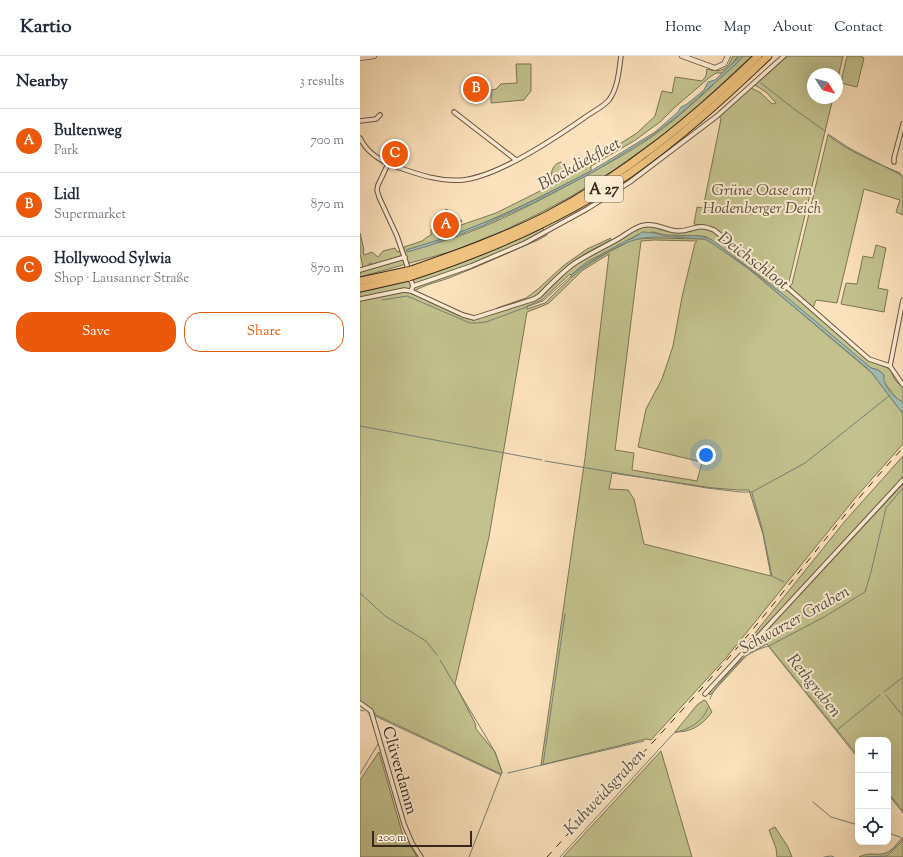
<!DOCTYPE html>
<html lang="en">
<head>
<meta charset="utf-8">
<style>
	:root { --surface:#fff; --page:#f2f2f3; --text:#1f2937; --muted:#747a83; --line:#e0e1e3; --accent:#ea580c }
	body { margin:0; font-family:"Sorts Mill Goudy",serif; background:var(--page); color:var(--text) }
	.controls { position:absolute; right:12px; bottom:12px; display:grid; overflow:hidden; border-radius:8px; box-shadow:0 4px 16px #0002 }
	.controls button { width:36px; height:36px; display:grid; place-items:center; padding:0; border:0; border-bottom:1px solid var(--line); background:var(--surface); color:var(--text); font:20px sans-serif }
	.compass { position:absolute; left:447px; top:12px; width:36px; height:36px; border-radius:50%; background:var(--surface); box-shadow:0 4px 16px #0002; rotate:127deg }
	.scale { position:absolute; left:12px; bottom:10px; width:100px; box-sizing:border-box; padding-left:4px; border:2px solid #36281d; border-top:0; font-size:11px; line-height:14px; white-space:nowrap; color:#36281d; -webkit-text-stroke:3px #fdecd3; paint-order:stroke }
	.you { position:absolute; left:346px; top:399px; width:14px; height:14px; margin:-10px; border:3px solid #fff; border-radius:50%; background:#1a73e8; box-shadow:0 0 0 6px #1a73e833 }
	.badge { display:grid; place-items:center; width:26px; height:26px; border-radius:50%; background:var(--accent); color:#fff; font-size:13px; font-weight:700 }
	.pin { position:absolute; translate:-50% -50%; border:2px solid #fff; box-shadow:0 1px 4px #0006 }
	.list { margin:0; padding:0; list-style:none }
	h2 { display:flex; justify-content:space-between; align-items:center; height:52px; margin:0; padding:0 16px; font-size:17px }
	h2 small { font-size:13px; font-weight:400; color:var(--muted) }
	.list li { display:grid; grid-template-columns:26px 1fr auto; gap:12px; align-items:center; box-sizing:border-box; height:64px; padding:0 16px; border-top:1px solid var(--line) }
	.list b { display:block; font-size:15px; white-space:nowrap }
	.list p { margin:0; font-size:13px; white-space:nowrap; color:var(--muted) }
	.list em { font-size:13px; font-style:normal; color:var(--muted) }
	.actions { display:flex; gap:8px; padding:12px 16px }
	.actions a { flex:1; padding:9px 0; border:1px solid var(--accent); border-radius:16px; text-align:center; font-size:14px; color:var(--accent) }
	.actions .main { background:var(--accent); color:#fff }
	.icon { flex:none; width:22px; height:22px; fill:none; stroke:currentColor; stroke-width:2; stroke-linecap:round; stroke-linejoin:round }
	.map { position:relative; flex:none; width:543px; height:801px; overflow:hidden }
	header { display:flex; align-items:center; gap:24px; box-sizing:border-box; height:56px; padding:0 20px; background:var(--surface); border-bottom:1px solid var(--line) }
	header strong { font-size:19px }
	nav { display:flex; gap:22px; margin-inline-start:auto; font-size:14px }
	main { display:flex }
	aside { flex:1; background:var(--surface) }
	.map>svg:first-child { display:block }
</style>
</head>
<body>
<header>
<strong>Kartio</strong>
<nav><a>Home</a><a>Map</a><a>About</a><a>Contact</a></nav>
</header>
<main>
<aside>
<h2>Nearby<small>3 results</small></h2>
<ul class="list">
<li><span class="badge">A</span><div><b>Bultenweg</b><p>Park</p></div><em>700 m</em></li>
<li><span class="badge">B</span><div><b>Lidl</b><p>Supermarket</p></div><em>870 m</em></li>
<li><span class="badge">C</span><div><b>Hollywood Sylwia</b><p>Shop · Lausanner Straße</p></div><em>870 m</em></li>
</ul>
<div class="actions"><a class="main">Save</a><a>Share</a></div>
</aside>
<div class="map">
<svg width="543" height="801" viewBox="0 0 543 801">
	<rect width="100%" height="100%" fill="#fce2bc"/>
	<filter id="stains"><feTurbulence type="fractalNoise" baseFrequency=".005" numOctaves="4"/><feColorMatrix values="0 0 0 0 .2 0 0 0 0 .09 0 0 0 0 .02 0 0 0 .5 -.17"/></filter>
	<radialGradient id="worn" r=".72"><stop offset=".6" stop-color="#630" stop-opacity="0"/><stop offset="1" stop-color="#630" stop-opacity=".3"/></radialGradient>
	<g fill="#c3c28e" stroke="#7c7556" fill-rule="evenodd">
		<path d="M373,0H378L373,7L363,17H356L350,21L315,51L300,66L274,85L231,110V115C171,146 112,176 46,194C104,184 160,155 212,127C238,113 265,99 290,82C324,58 354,28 383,0H392L326,61L303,79L251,116L210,141L178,158L145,174L93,195L0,221V213L3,212L0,197V177L4,194H3L4,199L12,196L18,201L23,195L35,192L37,196L44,194V191L62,185L67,181L71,179V174L86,153L102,165L98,170L136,157L186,132L231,106L277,77L295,60L302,35L312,37L315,21L342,25L346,20L347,13C362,17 367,14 373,0Z"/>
		<path d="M427,0H483L477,26V18H453V42H473L429,226L426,229L348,170L334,168L337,151L343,152L361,63L359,60L391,32L401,37L412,48L416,47L407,37L395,29Z"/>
		<path d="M487,0H500L504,2L497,31L481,27Z"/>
		<path d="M156,8H171V35L164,44L131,47V34L136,33L141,28L157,27Z"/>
		<path d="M468,79C490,96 514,106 540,117L543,122V159L536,156L540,144L504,133L477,247L456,244L453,252L431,232L430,230L432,228Z"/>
		<path d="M201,106L204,108L206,112L198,120V123L193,124L191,122C191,115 193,108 201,106Z"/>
		<path d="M288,170C295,171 301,174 307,175C323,177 337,168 352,175L426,232L508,304L530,313L535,324L543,332V346L538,344L523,325L524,319L518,314L511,312L404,223L357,188L347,181L341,180L305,179L293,176L279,178L227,206L211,219L210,218L182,244L167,250V253L185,247L219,214L247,197L270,185L277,183L293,182L345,183L352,187L389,213L512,317L543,358V388L496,441L366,602L291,684L286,683L181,709L225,402L249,198L223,214L189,247L180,251L167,256L129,481L95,628L115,667L116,673L135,696L142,716L141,718L16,659L13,655L0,645V236C64,223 124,200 183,172L187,179L178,184C150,196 122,209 94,220C80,226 64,228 51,237L98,259L114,263L136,257L137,252L166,242L178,233L203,210L227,193L251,182L249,185C234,193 219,200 206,211C192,223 182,237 167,247L181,241L211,212L220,206L276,173ZM294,184L337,185L335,187L322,241L313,290L302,323L286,353L278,391L342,406L337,425L272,414L274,397L255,394L281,185ZM252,417L353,432L379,434H389L403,478L411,520L284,488L274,443L268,434L249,433Z"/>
		<path d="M516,189L526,192L518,232L528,234L524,256L481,248L486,227L497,228L503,200L513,202Z"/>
		<path d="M543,400V422L383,595L382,593L485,465Z"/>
		<path d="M543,428V755L528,737V684H498V700L407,588L387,599L350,639L349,638L352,633Z"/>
		<path d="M344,644L346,645L352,656C341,670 332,676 315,676L337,649Z"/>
		<path d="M301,695L332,801H203Z"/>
		<path d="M19,696L45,787L48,785L57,801H0V724Z"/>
		<path d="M415,771L428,791L432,801H417L416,792L409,774Z"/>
		<path d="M543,781V801H499C509,796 513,799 522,798C531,797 537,787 543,781Z"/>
	</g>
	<g fill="#a0bdb5" stroke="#768178">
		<path d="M380,0H383L375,9L315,62L290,81L235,115L173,147L122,170L68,190L47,196L46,194L85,182L141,160L181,141L231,115L295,76L318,56L321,51L327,48L344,34L348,26L355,24Z"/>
		<path d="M282,176C291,176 298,178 307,180C322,181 339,177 352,184L429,243L511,312L518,314L524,319C522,329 534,342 543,346V358L512,317L507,312L389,213L352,187L345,183C328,182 294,179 278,183C259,187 227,208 212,221L211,219C226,207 243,198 260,188C267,184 275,182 282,176Z"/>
	</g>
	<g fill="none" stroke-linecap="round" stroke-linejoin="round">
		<g stroke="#768178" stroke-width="1">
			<path d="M401,27L434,53L465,75"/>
			<path d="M468,78L489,92L539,118L543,122"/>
			<path d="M10,207V209"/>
			<path d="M9,208L12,207"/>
			<path d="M22,244L47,240L110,267H117L126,266L183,245L211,220"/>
			<path d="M0,370L182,404"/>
			<path d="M185,405L347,432L380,436H392L445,407L529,340"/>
			<path d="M392,437L402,472L412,520L424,526"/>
			<path d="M0,537L25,560L66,585L77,599"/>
			<path d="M409,591L498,702"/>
			<path d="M80,604L135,696L142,716L109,801"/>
			<path d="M524,636L543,621"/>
			<path d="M526,639L543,660"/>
			<path d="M350,643C352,634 377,607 386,600C393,595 401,592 409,590L464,561L505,536L511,516L526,452L543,432"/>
			<path d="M0,654L4,655"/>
			<path d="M8,657H9L17,681"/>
			<path d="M15,660L141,719"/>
			<path d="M477,674L520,639"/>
			<path d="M183,709L205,558"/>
			<path d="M148,717L284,685"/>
			<path d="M0,718L18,688"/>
			<path d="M528,738L543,757"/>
			<path d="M453,746L471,761L498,769"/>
			<path d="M528,777L540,781L543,784"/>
			<path d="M200,801L314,677C329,673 342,667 348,652"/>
			<path d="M464,801L471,800L474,801"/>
			<path d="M506,801L527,800L543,784"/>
		</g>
		<defs>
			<g id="minor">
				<path d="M94,56L156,104"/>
				<path d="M0,65L16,63L20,59"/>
				<path d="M0,82C8,99 24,107 40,112C60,119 81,126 103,124C139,120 194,83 224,62C232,56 243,51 249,44C258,32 259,14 261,0"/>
				<path d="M534,106V102L543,68"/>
				<path d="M28,108L18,129L17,134L19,141L37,180L49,215"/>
				<path d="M0,214L45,201"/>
				<path d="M50,221L53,230L51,235"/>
				<path d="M53,230L111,210L165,187L227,153L270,126L357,60L424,0"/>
				<path d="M0,243L44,234L51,235L103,259L114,262L174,243L179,240C190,229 202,216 215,207C229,198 244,191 258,183C267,178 275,170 285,169C297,167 307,175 318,175C334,175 336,166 354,174L429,233L509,303L530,310L543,329"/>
				<path d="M530,310L543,244"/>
				<path d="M345,638L543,424"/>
				<path d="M0,647L11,655L44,768L52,787L61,801"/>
			</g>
			<g id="tertiary">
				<path d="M322,0L355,12L364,8L368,0"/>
				<path d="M0,2L14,0"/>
			</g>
			<g id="motorway">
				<path d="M51,214C97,198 142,182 186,160C265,119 334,62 398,0"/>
				<path d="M52,220C129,195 202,163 269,118C319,83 364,42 408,0"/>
				<path d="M0,225L47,215"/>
				<path d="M0,232L49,221"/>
			</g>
		</defs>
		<use href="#minor" stroke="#685645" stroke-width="5.5"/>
		<use href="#tertiary" stroke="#685645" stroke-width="6"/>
		<use href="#motorway" stroke="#36281d" stroke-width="9"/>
		<use href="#minor" stroke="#fdecd3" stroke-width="3.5"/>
		<use href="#tertiary" stroke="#fdecd3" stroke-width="4.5"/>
		<use href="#motorway" stroke="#eec17e" stroke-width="7"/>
		<path stroke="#36281d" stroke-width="1" stroke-dasharray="7 7" stroke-linecap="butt" d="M187,801C254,727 324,655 388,579C440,517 488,451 543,392"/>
		<defs>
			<g id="motorway-bridge">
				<path d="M47,215L51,214"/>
				<path d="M49,221L52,220"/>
			</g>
		</defs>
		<use href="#motorway-bridge" stroke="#36281d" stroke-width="9" stroke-linecap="butt"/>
		<use href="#motorway-bridge" stroke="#eec17e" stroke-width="7"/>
	</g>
	<g text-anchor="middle" stroke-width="4" stroke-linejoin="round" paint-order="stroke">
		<rect fill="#fdecd3" stroke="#726354" stroke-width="1" x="225" y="120" width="38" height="26" rx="3"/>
		<g font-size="15" font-weight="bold" fill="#36281d">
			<text x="244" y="138">A 27</text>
		</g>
		<g font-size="16" font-style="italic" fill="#594e39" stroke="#fdecd3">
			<text x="402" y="139">Grüne Oase am<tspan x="402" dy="18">Hodenberger Deich</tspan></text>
		</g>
		<g font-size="16" fill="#36281d" stroke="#fdecd3">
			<text transform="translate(41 714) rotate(74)" y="6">Clüverdamm</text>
		</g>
		<g font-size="17" font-style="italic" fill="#504d43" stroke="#fdecd3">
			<text transform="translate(219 107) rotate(-29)" y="6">Blockdiekfleet</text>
			<text transform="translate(394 204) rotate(37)" y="6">Deichschloot</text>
			<text transform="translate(434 563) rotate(-29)" y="6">Schwarzer Graben</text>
			<text transform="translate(455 629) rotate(51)" y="6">Rethgraben</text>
			<text transform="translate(244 735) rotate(-47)" y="6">Kuhweidsgraben</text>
		</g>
	</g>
	<rect width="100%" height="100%" filter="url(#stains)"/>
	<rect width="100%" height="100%" fill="url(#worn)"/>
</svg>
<div class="controls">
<button>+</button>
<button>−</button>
<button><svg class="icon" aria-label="locate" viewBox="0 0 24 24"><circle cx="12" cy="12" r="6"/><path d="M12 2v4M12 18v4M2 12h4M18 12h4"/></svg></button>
</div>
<svg class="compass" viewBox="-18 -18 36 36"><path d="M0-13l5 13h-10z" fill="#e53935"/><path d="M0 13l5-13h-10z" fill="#747a83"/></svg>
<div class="scale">200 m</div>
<div class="you"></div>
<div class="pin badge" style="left:86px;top:169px">A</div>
<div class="pin badge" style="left:116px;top:33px">B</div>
<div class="pin badge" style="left:35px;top:98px">C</div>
</div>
</main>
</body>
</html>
